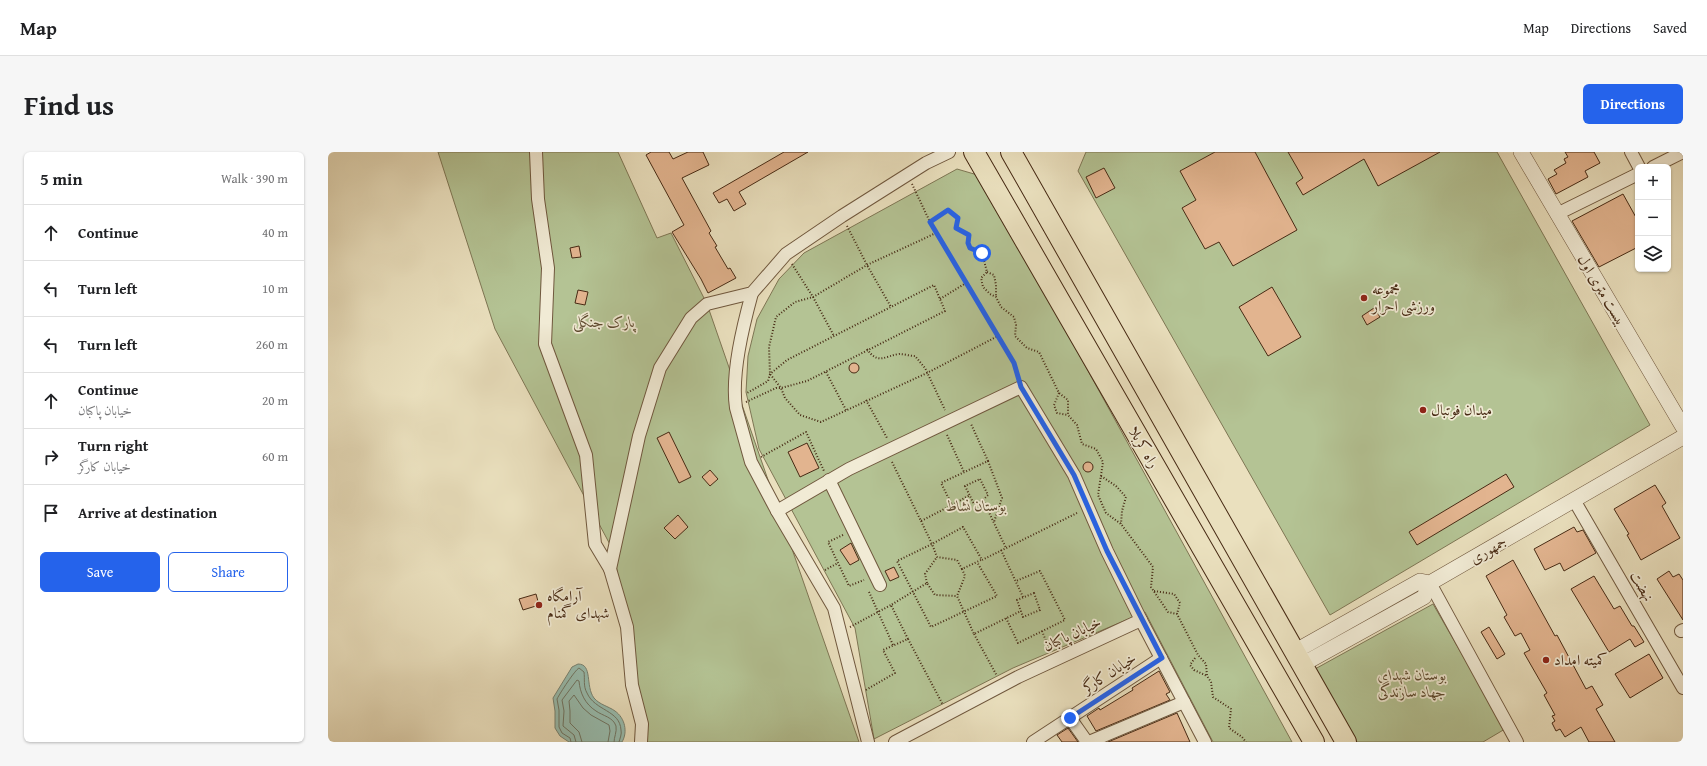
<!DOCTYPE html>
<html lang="en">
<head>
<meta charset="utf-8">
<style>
	:root { --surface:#fff; --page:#f6f6f6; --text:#202124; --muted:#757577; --line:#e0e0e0; --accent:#2563eb }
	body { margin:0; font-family:"Gentium Book Plus",Amiri,serif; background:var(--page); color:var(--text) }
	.controls { position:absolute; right:12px; top:12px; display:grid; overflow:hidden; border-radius:6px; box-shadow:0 1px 3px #0004 }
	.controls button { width:36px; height:36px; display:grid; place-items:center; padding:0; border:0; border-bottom:1px solid var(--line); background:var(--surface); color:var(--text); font:20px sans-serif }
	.stop { position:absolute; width:12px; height:12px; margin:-9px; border:3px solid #2563eb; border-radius:50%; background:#fff }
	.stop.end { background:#2563eb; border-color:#fff; box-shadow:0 1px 4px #0008 }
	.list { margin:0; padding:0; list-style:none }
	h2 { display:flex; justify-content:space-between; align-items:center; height:52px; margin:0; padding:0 16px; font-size:17px }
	h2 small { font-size:13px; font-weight:400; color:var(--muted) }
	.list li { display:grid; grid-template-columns:26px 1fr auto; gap:12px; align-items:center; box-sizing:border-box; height:56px; padding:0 16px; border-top:1px solid var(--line) }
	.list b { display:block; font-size:15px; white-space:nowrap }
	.list p { margin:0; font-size:13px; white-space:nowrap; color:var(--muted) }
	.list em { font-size:13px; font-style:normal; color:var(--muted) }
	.actions { display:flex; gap:8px; padding:12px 16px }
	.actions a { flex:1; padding:9px 0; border:1px solid var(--accent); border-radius:6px; text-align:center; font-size:14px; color:var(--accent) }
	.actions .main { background:var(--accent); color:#fff }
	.icon { flex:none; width:22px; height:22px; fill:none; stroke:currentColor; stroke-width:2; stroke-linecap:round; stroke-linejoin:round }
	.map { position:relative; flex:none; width:1355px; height:590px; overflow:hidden; border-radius:6px }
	header { display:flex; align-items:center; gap:24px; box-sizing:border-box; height:56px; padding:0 20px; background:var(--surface); border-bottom:1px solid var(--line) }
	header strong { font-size:19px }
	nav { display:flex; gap:22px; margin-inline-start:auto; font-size:14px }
	.intro { display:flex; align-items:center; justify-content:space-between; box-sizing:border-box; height:96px; padding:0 24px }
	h1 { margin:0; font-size:28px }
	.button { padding:10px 18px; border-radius:6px; background:var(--accent); color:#fff; font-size:14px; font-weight:700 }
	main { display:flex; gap:24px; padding:0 24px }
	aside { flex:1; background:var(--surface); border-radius:6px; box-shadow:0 1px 3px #0004 }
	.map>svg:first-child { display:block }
</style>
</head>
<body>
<header>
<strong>Map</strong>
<nav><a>Map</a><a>Directions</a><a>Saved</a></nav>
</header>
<div class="intro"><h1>Find us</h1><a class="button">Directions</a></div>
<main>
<aside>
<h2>5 min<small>Walk · 390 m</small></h2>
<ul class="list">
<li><svg class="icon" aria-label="ahead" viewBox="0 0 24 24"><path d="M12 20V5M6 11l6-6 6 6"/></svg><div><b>Continue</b></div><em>40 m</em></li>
<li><svg class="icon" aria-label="left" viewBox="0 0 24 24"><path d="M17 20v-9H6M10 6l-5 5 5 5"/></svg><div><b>Turn left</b></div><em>10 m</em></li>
<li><svg class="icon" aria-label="left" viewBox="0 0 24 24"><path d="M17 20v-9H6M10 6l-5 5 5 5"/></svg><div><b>Turn left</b></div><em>260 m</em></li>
<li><svg class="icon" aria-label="ahead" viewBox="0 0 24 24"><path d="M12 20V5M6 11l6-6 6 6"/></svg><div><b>Continue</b><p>خیابان پاکبان</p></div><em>20 m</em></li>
<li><svg class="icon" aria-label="right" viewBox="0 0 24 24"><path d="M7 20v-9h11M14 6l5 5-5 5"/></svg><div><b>Turn right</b><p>خیابان کارگر</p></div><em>60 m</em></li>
<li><svg class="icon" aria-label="arrive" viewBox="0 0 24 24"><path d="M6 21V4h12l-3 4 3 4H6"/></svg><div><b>Arrive at destination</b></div></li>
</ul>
<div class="actions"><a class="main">Save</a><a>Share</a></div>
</aside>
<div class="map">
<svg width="1355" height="590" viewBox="0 0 1355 590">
	<rect width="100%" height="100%" fill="#eae0be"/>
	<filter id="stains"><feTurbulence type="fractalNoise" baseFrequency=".005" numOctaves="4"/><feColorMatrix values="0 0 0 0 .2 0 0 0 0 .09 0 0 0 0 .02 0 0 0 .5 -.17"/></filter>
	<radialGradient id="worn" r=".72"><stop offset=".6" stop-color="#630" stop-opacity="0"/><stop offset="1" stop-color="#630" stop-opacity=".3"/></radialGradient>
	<g fill="#b4c394" stroke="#7e7654">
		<path d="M110,0H290L329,86L343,81L379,152L531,590H317L286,400L167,177Z"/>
		<path d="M758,0H1169L1322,273L1002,463L750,19Z"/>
		<path d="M629,17L653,24L964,590H885L817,460L685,516L546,587L527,476L431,297L418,240L420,204L429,167L451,127L476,101Z"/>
		<path d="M1105,452L1177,577L1155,590H1029L987,517Z"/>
	</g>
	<path fill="#98bdaf" stroke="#788271" d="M250,512C265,512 257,534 266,546C272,553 280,554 287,559C297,566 300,580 294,590H241L232,584L227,576V559L225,546L244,515Z"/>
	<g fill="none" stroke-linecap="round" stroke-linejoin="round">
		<g stroke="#707462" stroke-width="1">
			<path d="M243,590L242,586L234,581L231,575V558L229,547C232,541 247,518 251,516L256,520C257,527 255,534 259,541C267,559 292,558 293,578C294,582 292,586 291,590"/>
			<path d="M248,590L246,583L235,574L236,559L234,548L249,528L251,529C252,541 257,552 268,559C275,564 285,565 288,574C289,580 286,585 286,590"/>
			<path d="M254,590L251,580L242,571V559L241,549L246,543L255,556L263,563L281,573L282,579L280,590"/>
		</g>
	</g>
	<g fill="#e2b48f" stroke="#472a14">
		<path d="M323,0H341L345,7L360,0H375L381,13L354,26L383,79L381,81L389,94L387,95L400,117L402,116L408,126L380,141L373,127L344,80L356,73L318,3Z"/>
		<path d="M456,0H480L411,40L418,52L406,59L399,47L391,51L385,41Z"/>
		<path d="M887,0H927L969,78L905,114L891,90L877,97L854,56L868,48L852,19Z"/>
		<path d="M960,0H1112L1050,34L1036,7L975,43L968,31L975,26Z"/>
		<path d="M1237,0H1266L1272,11L1257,19L1260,25L1228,42L1220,27L1229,22L1226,18L1238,11L1236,7L1240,5Z"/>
		<path d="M776,16L787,36L768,46L758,25Z"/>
		<path d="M1295,42L1310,69V95L1271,115L1244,69Z"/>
		<path d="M251,94L253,105L244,106L242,96Z"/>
		<path d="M944,135L973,185L940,204L911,155Z"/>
		<path d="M250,138L260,140L257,153L247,151Z"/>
		<path d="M1046,156L1052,165L1039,173L1034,164Z"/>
		<circle cx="526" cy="216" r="5"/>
		<path d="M341,280L363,325L351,331L329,286Z"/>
		<path d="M479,291L491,316L472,325L460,300Z"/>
		<circle cx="760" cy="315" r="5"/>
		<path d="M382,318L390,327L382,334L374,325Z"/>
		<path d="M1178,322L1186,335L1089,393L1081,380Z"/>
		<path d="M1327,333L1338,351L1334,354L1352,386L1313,408L1299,383L1301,382L1286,357Z"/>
		<path d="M350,363L360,375L347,387L336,376Z"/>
		<path d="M1246,375L1249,380L1255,378L1268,401L1236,419L1232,411L1217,418L1206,397Z"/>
		<path d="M523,391L531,408L522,413L512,398Z"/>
		<path d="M1185,408L1227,484L1229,483L1258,537L1264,534L1275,553L1268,557L1287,590H1261L1253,575L1237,585L1232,577L1228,579L1224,571L1227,569L1224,564L1227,563L1216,543L1219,541L1196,501L1202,498L1193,481L1187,484L1176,465L1179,463L1158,424Z"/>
		<path d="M566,415L571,425L562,429L557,419Z"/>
		<path d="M1341,419L1345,425L1351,422L1355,428V468L1329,427Z"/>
		<path d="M1266,424L1286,457L1292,454L1304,474H1306L1316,490L1307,495L1302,487L1281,500L1243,437Z"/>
		<path d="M208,442L211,453L195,458L191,447Z"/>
		<path d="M1161,475L1177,502L1169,507L1153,480Z"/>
		<path d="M1321,502L1335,526L1302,546L1287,522Z"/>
		<path d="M831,519L842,540L838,542L842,548L768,579L759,564L771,556L772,558L805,538L804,536Z"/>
		<path d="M849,561L862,590H780Z"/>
		<path d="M740,576L750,590H734L729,583Z"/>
	</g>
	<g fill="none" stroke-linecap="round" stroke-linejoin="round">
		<defs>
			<g id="minor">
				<path d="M208,0L210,47L220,116L217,192L258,303L267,392L282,417"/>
				<path d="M1303,0L1311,15"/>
				<path d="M1325,15L1355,0"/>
				<path d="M1229,62L1310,22"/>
				<path d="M424,141C415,174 403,222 408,256L423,310L449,359L506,456L540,590"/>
				<path d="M501,328L552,433"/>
				<path d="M1246,348L1355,536"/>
				<path d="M449,359L521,317L693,235L746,323L779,399L813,468"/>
				<path d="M1102,431L1189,590"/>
				<path d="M1353,479L1355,478"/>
				<path d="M742,566L759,590"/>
				<path d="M313,590L314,572L304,533L299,475L282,417L311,284L332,216L363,166L379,152L424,141L458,102L514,64L598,11L621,0"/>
				<path d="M567,590L690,525L813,468L877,590"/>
				<path d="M705,590L833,506"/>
				<path d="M761,590L856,550"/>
			</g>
			<g id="tertiary">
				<path d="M1193,0L1355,275"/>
				<path d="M1102,431L1096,445L977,511L971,507L973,496L1092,429L1102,431L1355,285"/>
			</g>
			<g id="primary">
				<path d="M646,0L986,590"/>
				<path d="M683,0L1018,590"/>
			</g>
		</defs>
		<use href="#minor" stroke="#70583e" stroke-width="14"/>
		<use href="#tertiary" stroke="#70583e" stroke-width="16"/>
		<use href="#primary" stroke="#472a14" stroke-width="22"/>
		<g stroke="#472a14" stroke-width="2" stroke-dasharray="1 2" stroke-linecap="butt">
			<path d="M584,32L602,70L686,211L690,224"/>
			<path d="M602,70L620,59L630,65L629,77L641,83L640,91L642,96L654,101L659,120L653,126L655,135L662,142L668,145L673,155L686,165L688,173L687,184L699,196L711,200L731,241L740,248V263L749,273L754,292L768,297L775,310L770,343L778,361L793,372L825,415L823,435L840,460L849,462L870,503L878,512L879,524L883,530L885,545L903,557L901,576L914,585L918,590"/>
			<path d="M519,74L539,113L563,155"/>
			<path d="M608,81L539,113L485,145L467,150L448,165L441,195L442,222L453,236L457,246L472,263L493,270L599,221L670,184"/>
			<path d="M464,112L485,145L506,184"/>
			<path d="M659,120L666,123L668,133V145"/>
			<path d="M612,147L638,131"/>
			<path d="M539,197C550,213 557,204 571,202C576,202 582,204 587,204L597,216L617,258"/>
			<path d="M498,220L518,258"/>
			<path d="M731,241L726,253L729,261L740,263"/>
			<path d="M538,248L559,286"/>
			<path d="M418,250L448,236H453L479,229L617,159L606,133L459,208L442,222L440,229L419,241"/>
			<path d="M619,283L636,320"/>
			<path d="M433,305L478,280L496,319"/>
			<path d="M660,309L674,346L666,370"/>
			<path d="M564,310L593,369L624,353L613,331L660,309L643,272"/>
			<path d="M773,324L788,334L798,345L794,359L793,372"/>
			<path d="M652,327L660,343L655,348L646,352L637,334Z"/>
			<path d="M655,348L678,396"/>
			<path d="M624,353L642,343"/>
			<path d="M593,369L604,392L635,375L654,408L749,361"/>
			<path d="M515,383L500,390L521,434L536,428"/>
			<path d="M673,398L695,445"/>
			<path d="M653,408L634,417L637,424L629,444L646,482L693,459"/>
			<path d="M634,417L629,408L609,405L604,392L569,409L603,475L669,444L649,410"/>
			<path d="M497,418L510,411"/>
			<path d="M599,431L597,422L609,405"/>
			<path d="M826,439L846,442L852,451L849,462"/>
			<path d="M541,440L565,493"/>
			<path d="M706,441L712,458L695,465L689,448Z"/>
			<path d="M678,466L690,491L737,468L712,419L688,429"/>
			<path d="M522,475L563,453"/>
			<path d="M714,479L722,499"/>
			<path d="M646,482L669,524"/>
			<path d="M580,487L615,553"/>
			<path d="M867,506L862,513L866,518L879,524"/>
			<path d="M538,538L567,521L555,498L580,487L563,453L599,431L607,443L629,444"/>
		</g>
		<use href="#minor" stroke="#f1ebd5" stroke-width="12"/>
		<use href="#tertiary" stroke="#f1ebd5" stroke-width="15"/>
		<use href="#primary" stroke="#eae0be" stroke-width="20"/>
	</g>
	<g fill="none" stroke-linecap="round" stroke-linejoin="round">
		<path stroke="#2563eb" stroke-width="5" d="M654,101L642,96L640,91L641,83L628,76L630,66L620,58L602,70L686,211L693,235L746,323L779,399L834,506L742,566"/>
	</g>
	<g fill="#8f2418" stroke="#f1ebd5" stroke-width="1.5">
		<circle cx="1036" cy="146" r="4"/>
		<circle cx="1095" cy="258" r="4"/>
		<circle cx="211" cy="453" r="4"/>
		<circle cx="1218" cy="508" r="4"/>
	</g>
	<g text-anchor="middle" stroke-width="3.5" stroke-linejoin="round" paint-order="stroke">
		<g font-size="15" fill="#472a14" stroke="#f1ebd5" text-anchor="start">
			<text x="1044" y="142">مجموعه<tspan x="1044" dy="17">ورزشی احرار</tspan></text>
			<text x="1103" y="263">میدان فوتبال</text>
			<text x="219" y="449">آرامگاه<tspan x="219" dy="17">شهدای گمنام</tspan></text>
			<text x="1226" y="513">کمیته امداد</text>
		</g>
		<g font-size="15" fill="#472a14" stroke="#f1ebd5">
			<text transform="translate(1274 138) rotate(59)" y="5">بیست متری اول</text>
			<text transform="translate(816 295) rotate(60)" y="5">راه کربلا</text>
			<text transform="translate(1160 398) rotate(-30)" y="5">جمهوری</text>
			<text transform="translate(1314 434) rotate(60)" y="5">نهضت</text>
			<text transform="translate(744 482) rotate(-25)" y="5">خیابان پاکبان</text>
			<text transform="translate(781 521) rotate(-33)" y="5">خیابان کارگر</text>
		</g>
		<g font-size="15" font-style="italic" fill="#5d492e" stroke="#f1ebd5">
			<text x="276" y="175">پارک جنگلی</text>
			<text x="648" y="359">بوستان نشاط</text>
			<text x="1084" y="528">بوستان شهدای<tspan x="1084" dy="17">جهاد سازندگی</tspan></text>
		</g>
	</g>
	<rect width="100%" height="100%" filter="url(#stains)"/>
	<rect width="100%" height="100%" fill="url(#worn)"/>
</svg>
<div class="controls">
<button>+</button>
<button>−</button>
<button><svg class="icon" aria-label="layers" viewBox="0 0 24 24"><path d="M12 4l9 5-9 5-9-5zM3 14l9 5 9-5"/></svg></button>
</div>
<div class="stop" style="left:654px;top:101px"></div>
<div class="stop end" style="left:742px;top:566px"></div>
</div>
</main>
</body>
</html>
